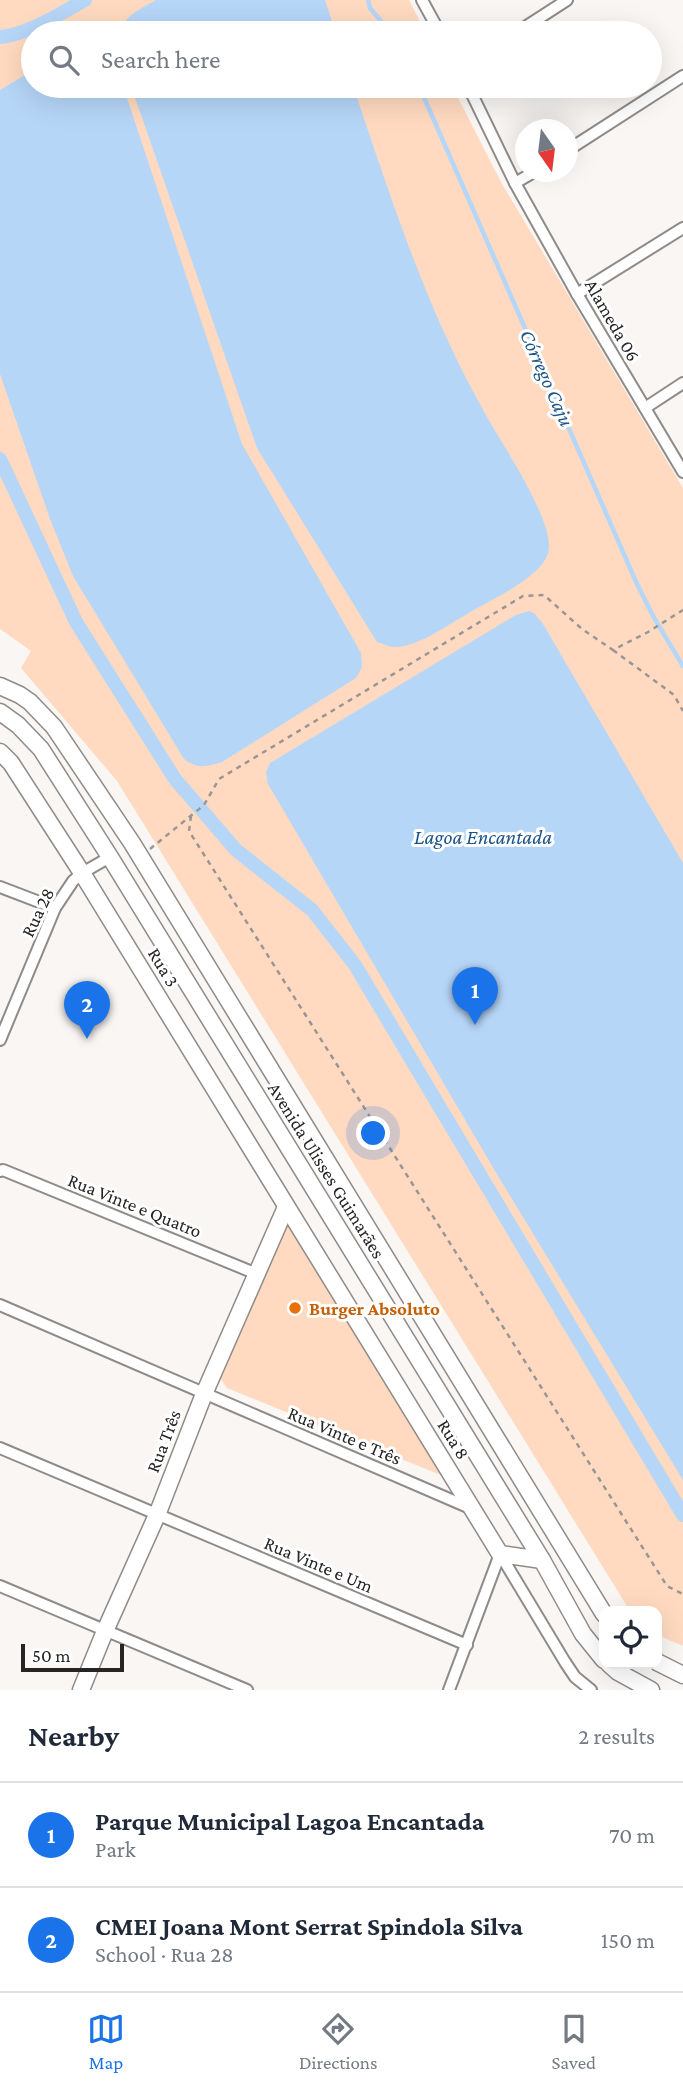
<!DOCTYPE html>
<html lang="en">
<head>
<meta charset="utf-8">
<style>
	:root { --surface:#fff; --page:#f2f2f3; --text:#1f2937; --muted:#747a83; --line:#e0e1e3; --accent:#1a73e8 }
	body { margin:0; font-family:"Crimson Pro",serif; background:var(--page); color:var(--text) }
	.controls { position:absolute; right:21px; bottom:21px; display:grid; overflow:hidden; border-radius:14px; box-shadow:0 7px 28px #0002 }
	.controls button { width:63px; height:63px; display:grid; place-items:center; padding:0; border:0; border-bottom:2px solid var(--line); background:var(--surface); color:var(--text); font:35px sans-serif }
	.compass { position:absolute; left:515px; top:119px; width:63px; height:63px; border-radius:50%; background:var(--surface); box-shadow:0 7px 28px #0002; rotate:166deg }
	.scale { position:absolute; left:21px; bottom:18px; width:103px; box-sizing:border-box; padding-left:7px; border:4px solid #262424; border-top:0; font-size:19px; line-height:24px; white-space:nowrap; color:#262424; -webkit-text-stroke:5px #fff; paint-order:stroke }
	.you { position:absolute; left:374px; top:1134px; width:24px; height:24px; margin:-18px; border:5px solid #fff; border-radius:50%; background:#1a73e8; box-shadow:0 0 0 10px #1a73e833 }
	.badge { display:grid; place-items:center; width:46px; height:46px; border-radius:50%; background:var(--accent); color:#fff; font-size:23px; font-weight:700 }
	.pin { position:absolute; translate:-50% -58px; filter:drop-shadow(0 2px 4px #0008) }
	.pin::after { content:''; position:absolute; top:37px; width:24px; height:21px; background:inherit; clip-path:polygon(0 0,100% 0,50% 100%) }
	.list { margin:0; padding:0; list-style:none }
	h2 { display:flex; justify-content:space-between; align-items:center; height:91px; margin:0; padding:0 28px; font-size:30px }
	h2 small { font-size:23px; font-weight:400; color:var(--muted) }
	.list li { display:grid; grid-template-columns:46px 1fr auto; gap:21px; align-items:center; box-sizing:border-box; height:105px; padding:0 28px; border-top:2px solid var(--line) }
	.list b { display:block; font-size:26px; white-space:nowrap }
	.list p { margin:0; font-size:23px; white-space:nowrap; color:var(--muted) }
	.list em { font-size:23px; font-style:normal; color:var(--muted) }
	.icon { flex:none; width:38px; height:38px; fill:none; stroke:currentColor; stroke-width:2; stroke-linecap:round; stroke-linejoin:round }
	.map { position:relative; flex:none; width:683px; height:1690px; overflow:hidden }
	.search { position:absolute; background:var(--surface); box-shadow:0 7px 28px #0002; left:21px; right:21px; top:21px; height:77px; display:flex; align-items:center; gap:18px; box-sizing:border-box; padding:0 24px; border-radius:38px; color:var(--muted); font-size:26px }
	.sheet { height:301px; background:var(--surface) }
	nav { display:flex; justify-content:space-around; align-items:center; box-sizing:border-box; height:98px; border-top:2px solid var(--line); background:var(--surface); font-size:19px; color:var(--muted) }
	nav a { display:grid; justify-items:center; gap:4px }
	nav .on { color:var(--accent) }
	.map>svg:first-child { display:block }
</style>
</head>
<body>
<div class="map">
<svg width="683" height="1690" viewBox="0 0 683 1690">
	<rect width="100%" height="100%" fill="#f9f6f4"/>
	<g fill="#ffdac0">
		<path d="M0,0H409L426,33H33V86H452L501,182L683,488V1646L657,1635V1611H630L117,781L21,668L31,651L0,629Z"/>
		<path d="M288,1221L448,1478L227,1388L220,1378Z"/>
	</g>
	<g fill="#b6d6f8">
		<path d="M156,0H325L336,33H120C124,15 141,9 156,0Z"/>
		<path d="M33,70V86H123L242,444L361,653L362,667L356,678L222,762C205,767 198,769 184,759L73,576L50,519L0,374V90Z"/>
		<path d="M131,86H353C391,198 427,312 486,415C501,443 557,524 548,553C541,578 490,600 469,613C449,624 416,649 392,647C387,646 381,643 377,642L257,448Z"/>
		<path d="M529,611L535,614L543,624L683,863V1480L498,1176L268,784L266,772L270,763L516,615Z"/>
	</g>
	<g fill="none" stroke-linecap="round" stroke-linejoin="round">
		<g stroke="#b6d6f8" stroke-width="4.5">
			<path d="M368,0L370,8L391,33"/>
			<path d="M419,86L637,584L653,616L683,666"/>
		</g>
		<g stroke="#b6d6f8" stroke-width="14">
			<path d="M0,37C30,34 59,14 85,0"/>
			<path d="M0,459L76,622L175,779L236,850L312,910L355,965L683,1515"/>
		</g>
		<defs>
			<g id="street">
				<path d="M422,0L440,33"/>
				<path d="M516,33L567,0"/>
				<path d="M468,86L515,183L577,294L683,472"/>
				<path d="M568,150L683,76"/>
				<path d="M515,183L534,172"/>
				<path d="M577,294L683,228"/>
				<path d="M645,408L683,383"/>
				<path d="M0,887L55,908"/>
				<path d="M0,1040L55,908L73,881L82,873L110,857"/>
				<path d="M0,1171L3,1170L257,1274"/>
				<path d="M0,1305L470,1508"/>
				<path d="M0,1448L467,1645"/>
				<path d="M500,1554L565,1662L575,1677L591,1690"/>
				<path d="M0,1586L247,1690"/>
				<path d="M449,1690L500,1554"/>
			</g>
			<g id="secondary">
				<path d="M0,686L20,695L30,702L54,727L132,843L604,1614"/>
				<path d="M0,712L18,725L41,749L110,857L542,1560L583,1634L604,1660"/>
				<path d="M0,752L11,763L82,873L500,1554L542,1560"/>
				<path d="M657,1662L683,1675"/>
				<path d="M609,1664L618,1672L651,1690"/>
				<path d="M81,1690L105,1631L157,1515L204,1394L286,1207"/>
			</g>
		</defs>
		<use href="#street" stroke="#8e8b88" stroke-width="14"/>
		<use href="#secondary" stroke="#8e8b88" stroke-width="19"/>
		<g stroke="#999695" stroke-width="2.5" stroke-dasharray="5 5" stroke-linecap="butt">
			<path d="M613,650L674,695L683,711"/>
			<path d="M191,816L189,831L667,1586L683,1594"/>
			<path d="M150,849L204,805L219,779L523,596L544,595L582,629L613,650L648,632L683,610"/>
		</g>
		<use href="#street" stroke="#fff" stroke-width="10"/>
		<use href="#secondary" stroke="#fff" stroke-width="16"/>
	</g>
	<circle fill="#e8710a" stroke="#fff" stroke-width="2.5" cx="295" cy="1308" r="7"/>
	<g text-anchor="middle" stroke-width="6" stroke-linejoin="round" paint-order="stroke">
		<g font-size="19" fill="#262424" stroke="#fff">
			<text transform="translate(613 320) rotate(60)" y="7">Alameda 06</text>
			<text transform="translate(37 912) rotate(-64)" y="7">Rua 28</text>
			<text transform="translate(164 967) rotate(59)" y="7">Rua 3</text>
			<text transform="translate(327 1170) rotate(58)" y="7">Avenida Ulisses Guimarães</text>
			<text transform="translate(135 1205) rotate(22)" y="7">Rua Vinte e Quatro</text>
			<text transform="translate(345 1435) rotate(23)" y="7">Rua Vinte e Três</text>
			<text transform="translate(454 1439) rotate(58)" y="7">Rua 8</text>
			<text transform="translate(163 1441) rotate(-69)" y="7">Rua Três</text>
			<text transform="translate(319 1564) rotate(23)" y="7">Rua Vinte e Um</text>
		</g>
		<g font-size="19" font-weight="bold" fill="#c56008" stroke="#fff" text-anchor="start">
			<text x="309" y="1315">Burger Absoluto</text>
		</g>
		<g font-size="21" font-style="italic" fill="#1d5588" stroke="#fff">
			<text transform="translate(547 378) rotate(66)" y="7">Córrego Caju</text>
			<text x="483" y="844">Lagoa Encantada</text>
		</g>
	</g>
</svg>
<div class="controls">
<button><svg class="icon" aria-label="locate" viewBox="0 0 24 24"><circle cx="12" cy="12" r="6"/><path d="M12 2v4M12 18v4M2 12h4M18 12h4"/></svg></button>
</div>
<svg class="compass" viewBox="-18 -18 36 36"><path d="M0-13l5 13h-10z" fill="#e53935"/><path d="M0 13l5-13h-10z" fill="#747a83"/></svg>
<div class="scale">50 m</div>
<div class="you"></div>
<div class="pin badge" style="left:475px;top:1025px">1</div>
<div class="pin badge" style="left:87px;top:1039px">2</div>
<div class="search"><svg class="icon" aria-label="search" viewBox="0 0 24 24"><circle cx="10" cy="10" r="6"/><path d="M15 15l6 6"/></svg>Search here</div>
</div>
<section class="sheet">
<h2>Nearby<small>2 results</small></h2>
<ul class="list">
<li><span class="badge">1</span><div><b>Parque Municipal Lagoa Encantada</b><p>Park</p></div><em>70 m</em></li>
<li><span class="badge">2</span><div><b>CMEI Joana Mont Serrat Spindola Silva</b><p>School · Rua 28</p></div><em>150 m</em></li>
</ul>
</section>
<nav>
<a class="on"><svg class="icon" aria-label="map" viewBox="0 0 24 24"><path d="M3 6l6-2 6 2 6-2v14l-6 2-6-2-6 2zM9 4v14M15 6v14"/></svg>Map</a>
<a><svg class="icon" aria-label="directions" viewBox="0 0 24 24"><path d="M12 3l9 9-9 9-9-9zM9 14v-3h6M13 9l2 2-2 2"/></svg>Directions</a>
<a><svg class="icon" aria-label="saved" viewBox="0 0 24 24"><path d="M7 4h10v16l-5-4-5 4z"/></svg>Saved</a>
</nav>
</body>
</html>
